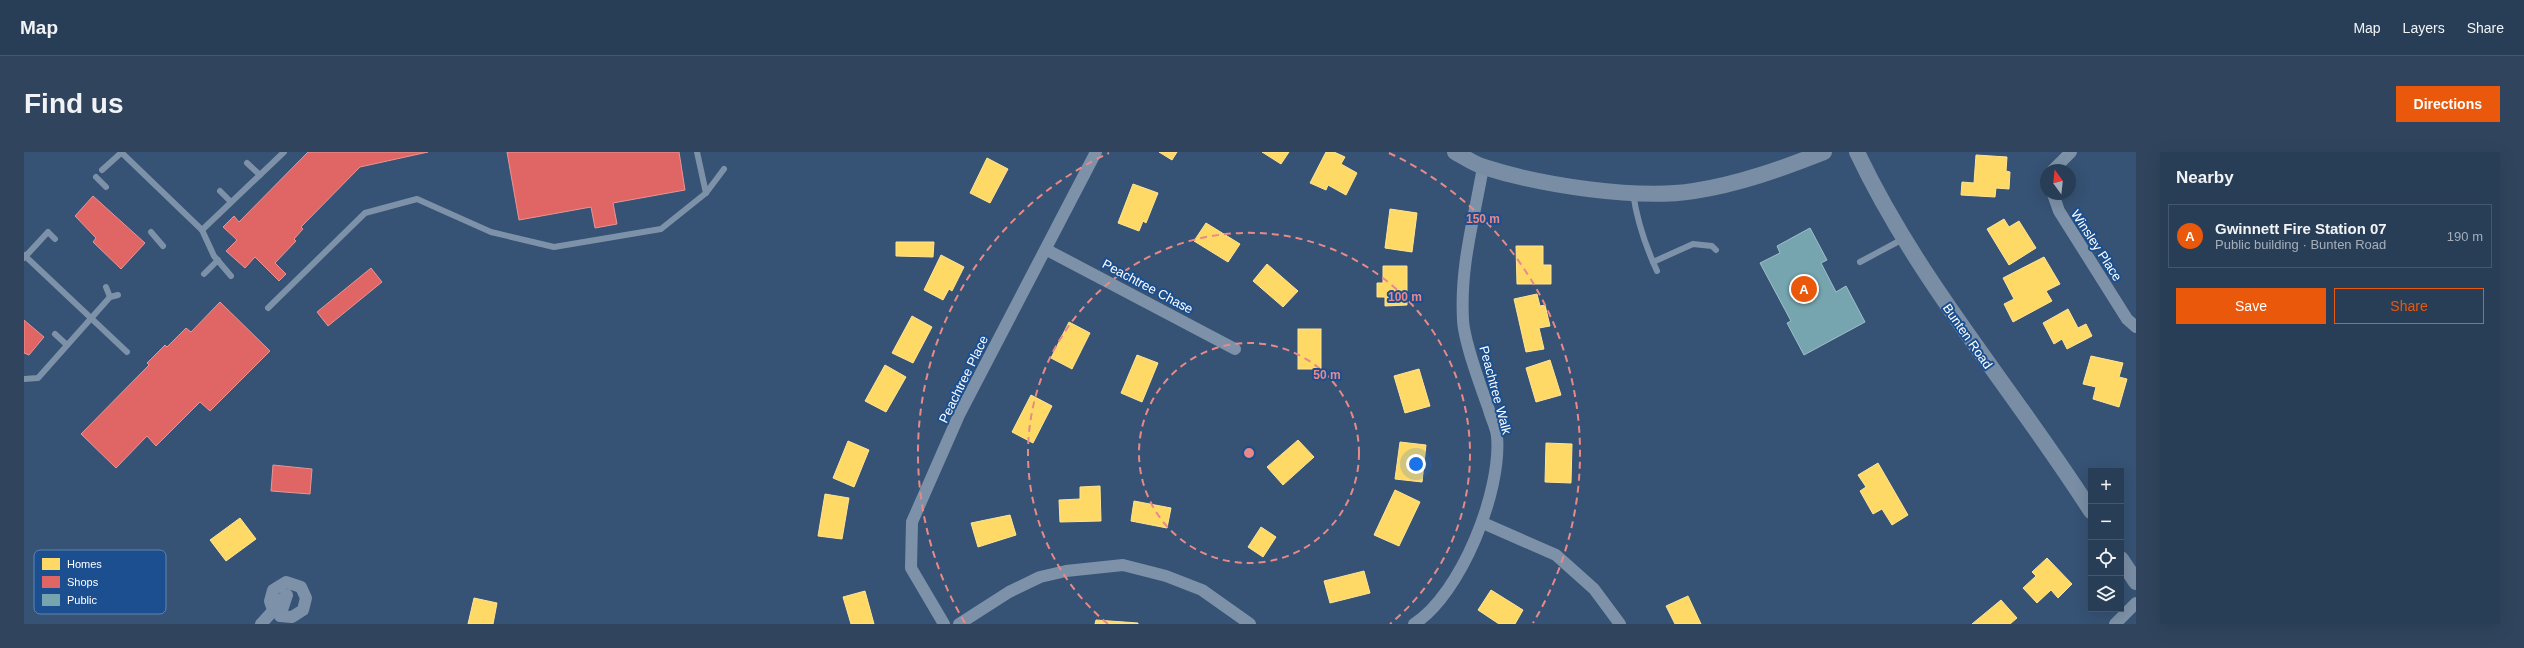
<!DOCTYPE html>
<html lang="en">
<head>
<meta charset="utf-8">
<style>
	:root { --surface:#283e57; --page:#30455d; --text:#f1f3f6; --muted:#a5aeba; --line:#44576d; --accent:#ea580c }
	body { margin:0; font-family:Helvetica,sans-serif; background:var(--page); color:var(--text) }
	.controls { position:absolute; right:12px; bottom:12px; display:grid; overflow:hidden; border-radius:0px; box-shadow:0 4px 16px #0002 }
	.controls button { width:36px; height:36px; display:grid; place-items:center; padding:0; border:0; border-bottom:1px solid var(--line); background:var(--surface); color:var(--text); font:20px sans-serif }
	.compass { position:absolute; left:2016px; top:12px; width:36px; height:36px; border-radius:50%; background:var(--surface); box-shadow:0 4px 16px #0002; rotate:345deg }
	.you { position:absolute; left:1392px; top:312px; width:14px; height:14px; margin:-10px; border:3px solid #fff; border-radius:50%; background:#1a73e8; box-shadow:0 0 0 6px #1a73e833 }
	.badge { display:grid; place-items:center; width:26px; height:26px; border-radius:50%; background:var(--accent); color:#fff; font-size:13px; font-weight:700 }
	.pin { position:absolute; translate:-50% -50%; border:2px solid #fff; box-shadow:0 1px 4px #0006 }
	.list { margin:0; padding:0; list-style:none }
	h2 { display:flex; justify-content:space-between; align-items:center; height:52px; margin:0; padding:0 16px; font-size:17px }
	h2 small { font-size:13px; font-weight:400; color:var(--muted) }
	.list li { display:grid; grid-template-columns:26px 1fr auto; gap:12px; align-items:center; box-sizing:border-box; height:64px; margin:0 8px 8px; padding:0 8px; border:1px solid var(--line); border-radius:0px }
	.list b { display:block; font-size:15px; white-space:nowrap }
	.list p { margin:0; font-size:13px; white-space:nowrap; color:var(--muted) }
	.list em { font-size:13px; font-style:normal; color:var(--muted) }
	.actions { display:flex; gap:8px; padding:12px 16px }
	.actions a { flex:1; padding:9px 0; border:1px solid var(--accent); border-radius:0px; text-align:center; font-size:14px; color:var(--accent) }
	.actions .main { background:var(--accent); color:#fff }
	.icon { flex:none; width:22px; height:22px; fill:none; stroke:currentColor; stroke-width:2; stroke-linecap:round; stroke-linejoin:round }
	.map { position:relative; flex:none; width:2112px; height:472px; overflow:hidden; border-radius:0px }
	header { display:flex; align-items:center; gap:24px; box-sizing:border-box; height:56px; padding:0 20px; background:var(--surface); border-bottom:1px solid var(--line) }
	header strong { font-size:19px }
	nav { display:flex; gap:22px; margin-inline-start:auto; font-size:14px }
	.intro { display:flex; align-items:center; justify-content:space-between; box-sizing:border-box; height:96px; padding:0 24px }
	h1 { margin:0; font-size:28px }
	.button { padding:10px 18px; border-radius:0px; background:var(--accent); color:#fff; font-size:14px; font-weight:700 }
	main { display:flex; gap:24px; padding:0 24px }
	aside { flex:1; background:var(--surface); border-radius:0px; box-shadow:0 4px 16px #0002 }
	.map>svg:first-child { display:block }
</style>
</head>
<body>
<header>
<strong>Map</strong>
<nav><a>Map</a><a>Layers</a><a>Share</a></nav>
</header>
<div class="intro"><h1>Find us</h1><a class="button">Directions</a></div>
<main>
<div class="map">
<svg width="2112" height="472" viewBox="0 0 2112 472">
	<rect width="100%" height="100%" fill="#365274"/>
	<g fill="#ffd966" stroke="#ffe494">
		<path d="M1135,0H1153L1148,8Z"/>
		<path d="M1238,0H1265L1257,12Z"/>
		<path d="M1302,0H1310L1321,5L1317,12L1333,21L1322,43L1304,33L1302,38L1286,31Z"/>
		<path d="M1952,3L1983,5L1982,19L1986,20L1985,37L1972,36L1971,45L1937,43L1938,30L1950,31Z"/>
		<path d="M963,6L984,17L966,51L946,41Z"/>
		<path d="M1109,32L1134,41L1122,71L1119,69L1115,79L1094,71Z"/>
		<path d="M1366,57L1393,61L1388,100L1361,96Z"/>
		<path d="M1980,67L1985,75L1995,69L2012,96L1985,113L1963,77Z"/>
		<path d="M1182,71L1216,92L1204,110L1170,89Z"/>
		<path d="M872,90H910L909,105L872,104Z"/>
		<path d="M1492,94H1519V113H1527V132H1493Z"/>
		<path d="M917,103L940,115L928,139L925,137L919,148L900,138Z"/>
		<path d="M2020,105L2036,132L2022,139L2028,149L1989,170L1980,152L1990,147L1979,126Z"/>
		<path d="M1243,112L1274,139L1259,155L1229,129Z"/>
		<path d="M1359,114H1383V153L1361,154V145H1353V131H1359Z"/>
		<path d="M1513,142L1516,154L1521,153L1526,174L1515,176L1520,197L1502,200L1490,147Z"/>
		<path d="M2044,157L2054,176L2062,172L2068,184L2043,197L2038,187L2030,192L2019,171Z"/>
		<path d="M888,164L908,175L889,211L868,201Z"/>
		<path d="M1045,170L1066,181L1048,217L1027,206Z"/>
		<rect x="1274" y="177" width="23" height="40"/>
		<path d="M1113,203L1134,211L1118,250L1097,241Z"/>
		<path d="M2067,204L2099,211L2095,225L2103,227L2095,255L2069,247L2072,235L2059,232Z"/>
		<path d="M1526,208L1537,243L1512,250L1502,216Z"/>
		<path d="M861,213L882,225L862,260L841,249Z"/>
		<path d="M1395,217L1406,254L1381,261L1370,224Z"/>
		<path d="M1007,243L1028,254L1009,291L988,280Z"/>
		<path d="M1274,288L1290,305L1259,333L1243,315Z"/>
		<path d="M824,289L845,298L830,335L809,326Z"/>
		<path d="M1376,290L1402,293L1398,330L1371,327Z"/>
		<path d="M1522,291L1548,292L1547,331L1521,330Z"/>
		<path d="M1854,311L1884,363L1868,373L1858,357L1849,362L1836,339L1842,335L1834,323Z"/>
		<path d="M1076,334L1077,369L1036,370L1035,348L1056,347V335Z"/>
		<path d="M1371,338L1396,350L1375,394L1350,383Z"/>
		<path d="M801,342L825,346L818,387L794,384Z"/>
		<path d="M1110,349L1147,356L1143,376L1107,369Z"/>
		<path d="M986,363L992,383L954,395L947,371Z"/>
		<path d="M216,366L232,387L202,409L186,388Z"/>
		<path d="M1237,375L1252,385L1239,405L1224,395Z"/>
		<path d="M2023,406L2048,432L2034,446L2027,438L2013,451L1999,436L2012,424L2008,420Z"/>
		<path d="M1340,419L1346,441L1306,451L1300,429Z"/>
		<path d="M1467,438L1499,458L1491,472H1475L1454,458Z"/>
		<path d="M841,439L850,472H827L819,445Z"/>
		<path d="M1664,444L1677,472H1651L1642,454Z"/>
		<path d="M450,446L473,451L469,472H444Z"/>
		<path d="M1977,448L1993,466L1986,472H1948Z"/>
		<path d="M1072,468L1114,471V472H1071Z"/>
	</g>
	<g fill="#e06666" stroke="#e99494">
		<path d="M284,0H404L336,15L277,75L279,77L270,87L272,89L251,111L262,122L255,129L231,105L221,116L202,99L213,88L199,75L210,64L215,70Z"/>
		<path d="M483,0H655L661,38L589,51L593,72L571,76L567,55L495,68Z"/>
		<path d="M69,44L121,91L97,117L69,90L72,86L51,64Z"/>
		<path d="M347,116L358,130L304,174L293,160Z"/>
		<path d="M196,150L246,199L186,259L176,250L132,294L123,284L92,316L57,282L125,213L123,211L141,193L143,195L162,176L167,180Z"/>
		<path d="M0,168L20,185L5,203L0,201Z"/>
		<path d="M249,313L288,317L286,342L247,339Z"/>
	</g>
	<path fill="#76a5af" stroke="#9fc0c7" d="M1786,76L1803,108L1797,111L1812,140L1822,134L1841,170L1780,203L1763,171L1767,169L1736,111L1756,101L1753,94Z"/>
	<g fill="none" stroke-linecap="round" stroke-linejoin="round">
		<g stroke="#7d92a8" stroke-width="6">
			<path d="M97,0L178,78L260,0"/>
			<path d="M673,0L682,41"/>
			<path d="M223,11L236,23"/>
			<path d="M78,18L97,1"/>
			<path d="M72,25L82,35"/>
			<path d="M196,39L207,50"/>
			<path d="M1609,41C1613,69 1621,93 1633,119"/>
			<path d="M178,78L190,104L207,124"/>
			<path d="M127,80L139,94"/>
			<path d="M0,103L103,200"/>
			<path d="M0,106L24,80L31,87"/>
			<path d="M1629,110L1669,92L1688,94L1692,98"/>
			<path d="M1836,110L1879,87"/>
			<path d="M180,122L194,108"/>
			<path d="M82,135L86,145"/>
			<path d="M244,156L341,61L393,47L467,80L530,95L637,77L682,41L700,17"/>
			<path d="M31,182L43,193"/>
			<path d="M0,227L14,226L86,145L94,143"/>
		</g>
		<g stroke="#7d92a8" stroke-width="12">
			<path d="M2029,18L2047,0"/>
			<path d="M2029,42L2035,59L2103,167L2112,175"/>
			<path d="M1023,98L1211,197"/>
			<path d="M1459,371L1532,403L1570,437L1596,472"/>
			<path d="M262,430L277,435L282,446L279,458L268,465L256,464L263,443L248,455L246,449L249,438Z"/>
			<path d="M237,472L257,450"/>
			<path d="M920,472L887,416L888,370L935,263L1072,0"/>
			<path d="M935,472L985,440L1016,425L1042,419L1099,413L1142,424L1178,438L1226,472"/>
			<path d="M1390,472C1437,442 1478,339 1473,284C1472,275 1467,266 1465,258C1457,235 1440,190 1439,168C1436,113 1450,68 1459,15"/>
			<path d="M2091,472L2112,451"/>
		</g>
		<g stroke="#798da4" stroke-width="16">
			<path d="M1431,0C1440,5 1450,12 1460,15C1516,33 1612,48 1670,39C1715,32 1757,17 1800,0"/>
			<path d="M1833,0C1895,131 1990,238 2067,359"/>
			<path d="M2097,407L2112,430"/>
		</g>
	</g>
	<g fill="none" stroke="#e88989" stroke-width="2" stroke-dasharray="7 5">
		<circle cx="1225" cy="301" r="110"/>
		<path d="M1084 472A221 221 0 1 1 1366 472"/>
		<path d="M941 471A331 331 0 0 1 1085 1M1365 1A331 331 0 0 1 1509 471"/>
	</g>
	<g text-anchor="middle" stroke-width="4" stroke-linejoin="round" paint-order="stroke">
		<g font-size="13" fill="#fff" stroke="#1b4f8f">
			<text transform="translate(2073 93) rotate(57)" y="5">Winsley Place</text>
			<text transform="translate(1124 134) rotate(28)" y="5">Peachtree Chase</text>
			<text transform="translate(1944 184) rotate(55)" y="5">Bunten Road</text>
			<text transform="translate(939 227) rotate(-64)" y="5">Peachtree Place</text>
			<text transform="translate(1472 238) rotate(75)" y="5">Peachtree Walk</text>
		</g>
	</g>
	<rect x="10" y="398" width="132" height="64" rx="6" fill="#1b4f8f" stroke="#5f84b1" stroke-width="1"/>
	<rect x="18" y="406" width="18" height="12" fill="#ffd966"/>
	<rect x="18" y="424" width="18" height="12" fill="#e06666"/>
	<rect x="18" y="442" width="18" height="12" fill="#76a5af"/>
	<g font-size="11" fill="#fff">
		<text x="43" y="416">Homes</text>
		<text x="43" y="434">Shops</text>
		<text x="43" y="452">Public</text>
	</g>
	<circle cx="1225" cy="301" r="6" fill="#e88989" stroke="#1b4f8f" stroke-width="2"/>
	<g font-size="12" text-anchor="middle" font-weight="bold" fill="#e88989" stroke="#1b4f8f" stroke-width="4" stroke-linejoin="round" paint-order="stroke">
		<text x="1459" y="71">150 m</text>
		<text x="1381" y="149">100 m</text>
		<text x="1303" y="227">50 m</text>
	</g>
</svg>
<div class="controls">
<button>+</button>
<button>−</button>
<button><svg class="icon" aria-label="locate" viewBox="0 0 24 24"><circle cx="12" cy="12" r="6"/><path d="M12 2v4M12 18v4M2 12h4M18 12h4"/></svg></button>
<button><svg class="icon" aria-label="layers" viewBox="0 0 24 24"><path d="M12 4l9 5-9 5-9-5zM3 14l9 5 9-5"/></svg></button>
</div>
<svg class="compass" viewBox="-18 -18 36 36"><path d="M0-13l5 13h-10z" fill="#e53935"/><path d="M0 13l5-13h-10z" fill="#a5aeba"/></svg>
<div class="you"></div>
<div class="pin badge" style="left:1780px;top:137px">A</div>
</div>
<aside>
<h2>Nearby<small></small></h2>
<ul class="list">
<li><span class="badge">A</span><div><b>Gwinnett Fire Station 07</b><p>Public building · Bunten Road</p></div><em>190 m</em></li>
</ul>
<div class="actions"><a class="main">Save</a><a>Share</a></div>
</aside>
</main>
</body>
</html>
